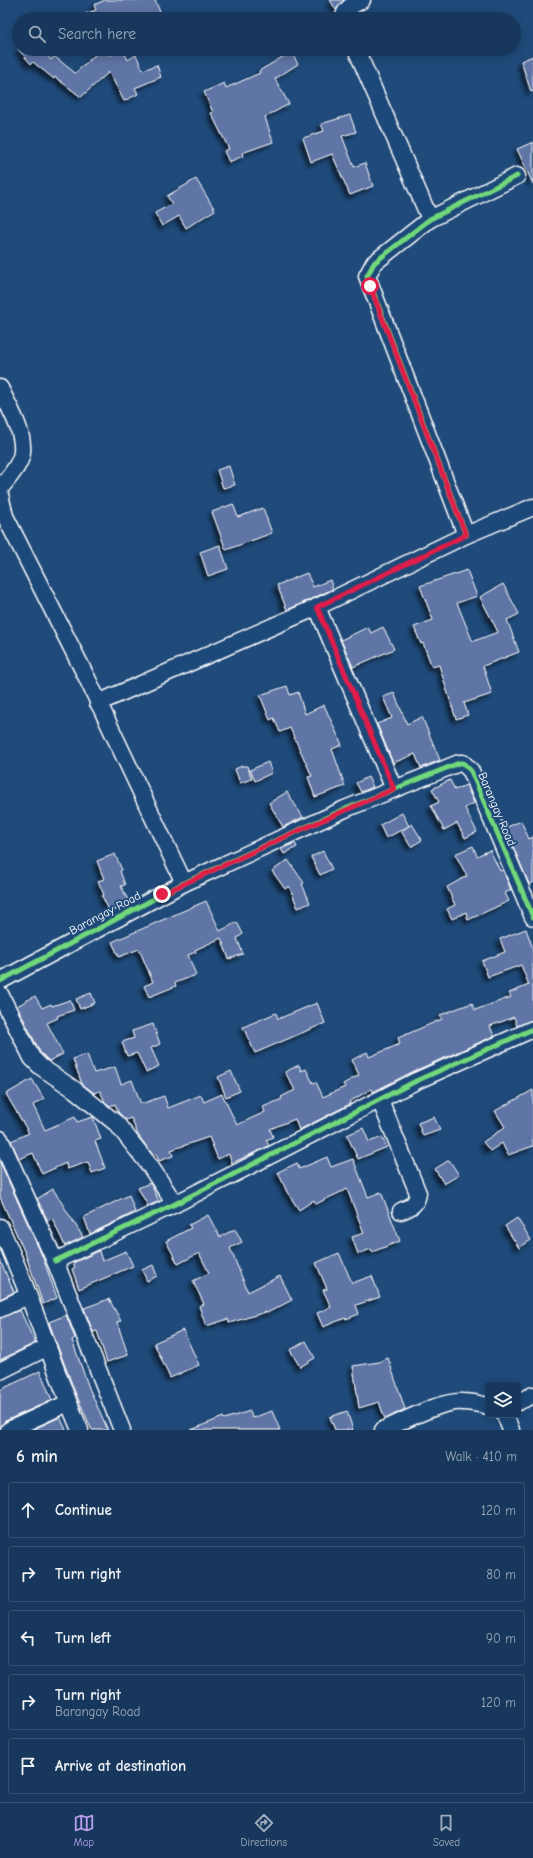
<!DOCTYPE html>
<html lang="en">
<head>
<meta charset="utf-8">
<style>
	:root { --surface:#17385c; --page:#203f62; --text:#f1f3f6; --muted:#9eacbb; --line:#365272; --accent:#bca0f2 }
	body { margin:0; font-family:"Comic Neue",sans-serif; background:var(--page); color:var(--text) }
	.controls { position:absolute; right:12px; bottom:12px; display:grid; overflow:hidden; border-radius:4px; box-shadow:0 2px 10px #0003 }
	.controls button { width:36px; height:36px; display:grid; place-items:center; padding:0; border:0; border-bottom:1px solid var(--line); background:var(--surface); color:var(--text); font:20px sans-serif }
	.stop { position:absolute; width:12px; height:12px; margin:-9px; border:3px solid #e11d48; border-radius:50%; background:#fff }
	.stop.end { background:#e11d48; border-color:#fff; box-shadow:0 1px 4px #0008 }
	.list { margin:0; padding:0; list-style:none }
	h2 { display:flex; justify-content:space-between; align-items:center; height:52px; margin:0; padding:0 16px; font-size:17px }
	h2 small { font-size:13px; font-weight:400; color:var(--muted) }
	.list li { display:grid; grid-template-columns:26px 1fr auto; gap:12px; align-items:center; box-sizing:border-box; height:56px; margin:0 8px 8px; padding:0 8px; border:1px solid var(--line); border-radius:4px }
	.list b { display:block; font-size:15px; white-space:nowrap }
	.list p { margin:0; font-size:13px; white-space:nowrap; color:var(--muted) }
	.list em { font-size:13px; font-style:normal; color:var(--muted) }
	.icon { flex:none; width:22px; height:22px; fill:none; stroke:currentColor; stroke-width:2; stroke-linecap:round; stroke-linejoin:round }
	.map { position:relative; flex:none; width:533px; height:1430px; overflow:hidden }
	.search { position:absolute; background:var(--surface); box-shadow:0 2px 10px #0003; left:12px; right:12px; top:12px; height:44px; display:flex; align-items:center; gap:10px; box-sizing:border-box; padding:0 14px; border-radius:22px; color:var(--muted); font-size:15px }
	.sheet { height:372px; background:var(--surface) }
	nav { display:flex; justify-content:space-around; align-items:center; box-sizing:border-box; height:56px; border-top:1px solid var(--line); background:var(--surface); font-size:11px; color:var(--muted) }
	nav a { display:grid; justify-items:center; gap:2px }
	nav .on { color:var(--accent) }
	.map>svg:first-child { display:block }
</style>
</head>
<body>
<div class="map">
<svg width="533" height="1430" viewBox="0 0 533 1430">
	<defs>
		<filter id="shadow"><feDropShadow dx="-3.5" dy="3.5" stdDeviation="2" flood-color="#0009"/></filter>
	</defs>
	<rect width="100%" height="100%" fill="#1f4a7a"/>
	<filter id="ink" filterUnits="userSpaceOnUse"><feTurbulence type="fractalNoise" baseFrequency=".025" numOctaves="2"/><feDisplacementMap in="SourceGraphic" scale="8" xChannelSelector="R" yChannelSelector="G"/><feConvolveMatrix kernelMatrix="1 2 1 2 8 2 1 2 1" color-interpolation-filters="sRGB"/></filter>
	<g filter="url(#ink)">
		<g fill="#5f75a5" stroke="#fff" filter="url(#shadow)">
			<path d="M105,0H155L163,19H76V17L96,10L94,5Z"/>
			<path d="M330,0H344L336,10Z"/>
			<path d="M18,49H41L51,60L54,56L75,73L96,54L95,49H109L111,55L123,50L128,60L136,55L143,70L157,65L161,77L135,88L138,94L124,101L109,72L81,97L55,77L54,79L33,62L31,64Z"/>
			<path d="M291,52L298,64L275,79L289,104L265,117L273,142L242,153L243,156L229,162L224,151L229,149L211,113L213,112L204,92L224,83L226,88L260,73L259,71Z"/>
			<path d="M533,56V91L531,92L521,61Z"/>
			<path d="M350,115L356,132L342,136L354,167L365,163L373,186L350,195L332,154L311,162L303,138L324,131L321,124Z"/>
			<path d="M533,142V184L517,149Z"/>
			<path d="M196,179L215,210L186,228L179,216L162,226L155,213L172,204L167,196Z"/>
			<path d="M229,466L235,485L223,488L217,470Z"/>
			<path d="M233,504L238,517L263,508L272,533L226,550L212,512Z"/>
			<path d="M220,545L228,569L208,576L200,552Z"/>
			<path d="M467,570L477,596L457,603L472,640L474,641L498,632L480,597L503,584L519,614L507,620L519,652L483,666L492,694L464,703L468,715L456,719L439,665L432,667L423,643L421,644L414,627L433,620L420,586Z"/>
			<path d="M307,573L313,587L330,580L333,589L287,610L277,585Z"/>
			<path d="M368,627L371,633L383,627L394,649L353,667L341,640Z"/>
			<path d="M287,686L290,695L298,692L305,714L324,705L342,745L332,749L345,786L315,797L308,777L312,776L290,728L280,732L274,718L270,720L260,695Z"/>
			<path d="M394,693L407,724L422,717L440,760L421,768L415,754L393,763L377,724L392,718L383,697Z"/>
			<path d="M268,762L272,773L255,781L250,770Z"/>
			<path d="M242,766H247L252,779L240,783L235,769Z"/>
			<path d="M368,777L373,787L361,792L356,783Z"/>
			<path d="M450,780L455,790L466,785L474,803L465,808L477,832L465,838L457,823L444,830L431,806L439,802L432,789Z"/>
			<path d="M287,792L303,817L283,827L269,803Z"/>
			<path d="M402,813L409,826L386,838L380,825Z"/>
			<path d="M521,821L529,839L533,837V883L529,884L505,828Z"/>
			<path d="M412,824L422,840L411,847L401,831Z"/>
			<path d="M295,843L297,847L284,854L281,849Z"/>
			<path d="M473,846L477,856L490,850L500,871L503,870L511,890L505,893L509,901L468,920L466,912L452,919L447,909L455,905L447,887L467,876L455,854Z"/>
			<path d="M323,851L332,869L320,875L311,857Z"/>
			<path d="M115,854L122,870L120,871L125,885L121,886L129,902L110,912L102,896L104,895L98,881L104,879L97,861Z"/>
			<path d="M288,860L304,883L302,884L310,903L298,908L289,886L285,889L272,871Z"/>
			<path d="M206,901L220,931L237,922L243,934L237,938L243,954L229,959L221,938L195,950L196,952L188,955L196,975L175,983L176,986L149,997L144,986L153,982L139,949L119,957L112,942Z"/>
			<path d="M526,929L533,949V1020L517,1026L514,1017L490,1026L494,1036L412,1072L373,1092L371,1089L349,1102L350,1104L299,1130L295,1119L270,1129L273,1137L266,1140L269,1146L232,1163L229,1154L218,1159L209,1137L171,1150L173,1156L159,1161L156,1154L153,1155L138,1135L131,1118L126,1120L118,1112L115,1104L110,1106L105,1102L100,1091L94,1093L82,1084L73,1059L87,1054L94,1073L115,1067L121,1084L132,1080L141,1104L164,1096L168,1108L201,1095L204,1102L222,1094L237,1125L265,1112L263,1107L282,1099L281,1097L295,1090L285,1072L299,1065L301,1071L306,1069L313,1083L316,1082L323,1097L345,1087L343,1084L359,1075L352,1060L367,1052L369,1057L400,1044L398,1038L442,1019L440,1015L472,1003L475,1010L511,997L509,993L529,985L521,965L488,977L482,961L505,952L500,939Z"/>
			<path d="M91,993L95,1003L80,1009L76,999Z"/>
			<path d="M35,996L42,1008L51,1004L52,1006L70,1000L74,1010L57,1016L58,1018L47,1023L63,1054L49,1061L40,1052L17,1006Z"/>
			<path d="M317,1003L325,1023L255,1053L243,1027L276,1013L278,1019Z"/>
			<path d="M153,1024L160,1044L151,1048L159,1066L146,1072L137,1053L127,1056L122,1042L134,1038L132,1031Z"/>
			<path d="M231,1071L240,1091L226,1097L218,1077Z"/>
			<path d="M32,1079L44,1099L33,1105L45,1130L75,1117L77,1122L93,1117L101,1139L95,1141L105,1168L92,1173L88,1162L67,1169L66,1163L42,1174L33,1153L19,1159L11,1141L29,1133L6,1094Z"/>
			<path d="M533,1090V1146L508,1155L502,1143L490,1151L483,1142L505,1127L495,1111Z"/>
			<path d="M434,1117L440,1130L423,1136L418,1123Z"/>
			<path d="M363,1128L369,1142L382,1137L387,1147L358,1159L347,1135Z"/>
			<path d="M327,1157L331,1167L353,1159L368,1197L381,1192L400,1241L372,1252L371,1249L358,1254L352,1237L364,1233L347,1189L316,1204L314,1200L299,1210L287,1192L278,1172L297,1163L299,1169Z"/>
			<path d="M449,1160L459,1175L444,1184L435,1169Z"/>
			<path d="M0,1162L43,1258L57,1298L43,1304L25,1253L0,1197Z"/>
			<path d="M150,1183L159,1201L148,1206L138,1188Z"/>
			<path d="M53,1189L83,1237L65,1246L52,1218L48,1221L37,1199Z"/>
			<path d="M129,1195L135,1212L90,1234L84,1217Z"/>
			<path d="M208,1215L220,1237L235,1229L242,1242L230,1248L248,1292L280,1276L292,1300L267,1313L266,1312L229,1323L228,1319L206,1326L199,1306L204,1304L193,1281L209,1273L199,1253L178,1264L166,1241L191,1228L189,1225Z"/>
			<path d="M517,1218L531,1240L519,1248L505,1226Z"/>
			<path d="M99,1251L102,1261L126,1251L133,1266L79,1289L72,1269L75,1267L73,1263Z"/>
			<path d="M339,1253L352,1283L372,1276L380,1297L356,1305L359,1314L346,1319L345,1318L323,1327L317,1313L331,1307L323,1290L327,1289L316,1263Z"/>
			<path d="M0,1260L14,1292L0,1299Z"/>
			<path d="M153,1265L157,1276L147,1281L142,1270Z"/>
			<path d="M109,1299L121,1321L117,1322L128,1355L107,1362L97,1331L93,1332L84,1308Z"/>
			<path d="M20,1310L35,1343L0,1360V1318Z"/>
			<path d="M66,1315L75,1338L72,1340L89,1388L108,1430H92L75,1392L56,1342L49,1322Z"/>
			<path d="M183,1330L199,1365L170,1378L154,1343Z"/>
			<path d="M306,1341L315,1358L300,1367L290,1350Z"/>
			<path d="M388,1358L405,1409L385,1419L379,1402L359,1408L353,1366L379,1362Z"/>
			<path d="M40,1371L52,1400L5,1421L0,1428V1390Z"/>
			<path d="M250,1411L252,1418L272,1411L280,1430H191L223,1417L224,1419Z"/>
			<path d="M347,1411L353,1430H335L330,1417Z"/>
			<path d="M60,1417L66,1430H32Z"/>
		</g>
		<g fill="none" stroke-linecap="round" stroke-linejoin="round">
			<defs>
				<g id="minor">
					<path d="M344,19C343,9 354,4 362,0"/>
					<path d="M356,49L430,219"/>
					<path d="M0,388C9,408 24,430 22,452C21,465 7,479 0,489"/>
					<path d="M0,495L5,516L87,678L184,883"/>
					<path d="M466,535L367,276L374,263L430,219L517,176"/>
					<path d="M98,703L317,607"/>
					<path d="M394,789L317,607L466,535L533,507"/>
					<path d="M0,981L184,883L345,809L459,763H463L471,771L533,917"/>
					<path d="M0,994L32,1058L41,1067L75,1090L117,1124L150,1166L175,1204"/>
					<path d="M380,1100L418,1193C417,1204 411,1207 401,1211"/>
					<path d="M0,1139L55,1261L122,1430"/>
					<path d="M0,1227C31,1293 51,1363 80,1430"/>
					<path d="M55,1261L175,1204L416,1081L533,1029"/>
					<path d="M0,1309L28,1296"/>
					<path d="M0,1371L48,1347"/>
					<path d="M518,1402L533,1395"/>
					<path d="M505,1415L511,1430"/>
					<path d="M9,1430L68,1403"/>
					<path d="M383,1430C404,1421 442,1400 463,1402C471,1402 480,1404 488,1406"/>
				</g>
			</defs>
			<use href="#minor" stroke="#fff" stroke-width="19"/>
			<use href="#minor" stroke="#1f4a7a" stroke-width="16"/>
			<defs>
				<g id="cycleway">
					<path d="M466,535L367,276L374,263L430,219L517,176"/>
					<path d="M0,981L184,883L345,809L459,763H463L471,771L533,917"/>
					<path d="M55,1261L175,1204L416,1081L533,1029"/>
				</g>
			</defs>
			<use href="#cycleway" stroke="#1f4a7a" stroke-width="8"/>
			<use href="#cycleway" stroke="#71d979" stroke-width="5"/>
		</g>
	</g>
	<g fill="none" stroke-linecap="round" stroke-linejoin="round" filter="url(#ink)">
		<path stroke="#e11d48" stroke-width="5" d="M162,894L291,834L394,789L317,607L466,535L370,286"/>
	</g>
	<g text-anchor="middle" stroke-width="4" stroke-linejoin="round" paint-order="stroke">
		<g font-size="12" fill="#fff" stroke="#1f4a7a">
			<text transform="translate(497 809) rotate(67)" y="4">Barangay Road</text>
			<text transform="translate(105 913) rotate(-28)" y="4">Barangay Road</text>
		</g>
	</g>
</svg>
<div class="controls">
<button><svg class="icon" aria-label="layers" viewBox="0 0 24 24"><path d="M12 4l9 5-9 5-9-5zM3 14l9 5 9-5"/></svg></button>
</div>
<div class="stop" style="left:370px;top:286px"></div>
<div class="stop end" style="left:162px;top:894px"></div>
<div class="search"><svg class="icon" aria-label="search" viewBox="0 0 24 24"><circle cx="10" cy="10" r="6"/><path d="M15 15l6 6"/></svg>Search here</div>
</div>
<section class="sheet">
<h2>6 min<small>Walk · 410 m</small></h2>
<ul class="list">
<li><svg class="icon" aria-label="ahead" viewBox="0 0 24 24"><path d="M12 20V5M6 11l6-6 6 6"/></svg><div><b>Continue</b></div><em>120 m</em></li>
<li><svg class="icon" aria-label="right" viewBox="0 0 24 24"><path d="M7 20v-9h11M14 6l5 5-5 5"/></svg><div><b>Turn right</b></div><em>80 m</em></li>
<li><svg class="icon" aria-label="left" viewBox="0 0 24 24"><path d="M17 20v-9H6M10 6l-5 5 5 5"/></svg><div><b>Turn left</b></div><em>90 m</em></li>
<li><svg class="icon" aria-label="right" viewBox="0 0 24 24"><path d="M7 20v-9h11M14 6l5 5-5 5"/></svg><div><b>Turn right</b><p>Barangay Road</p></div><em>120 m</em></li>
<li><svg class="icon" aria-label="arrive" viewBox="0 0 24 24"><path d="M6 21V4h12l-3 4 3 4H6"/></svg><div><b>Arrive at destination</b></div></li>
</ul>
</section>
<nav>
<a class="on"><svg class="icon" aria-label="map" viewBox="0 0 24 24"><path d="M3 6l6-2 6 2 6-2v14l-6 2-6-2-6 2zM9 4v14M15 6v14"/></svg>Map</a>
<a><svg class="icon" aria-label="directions" viewBox="0 0 24 24"><path d="M12 3l9 9-9 9-9-9zM9 14v-3h6M13 9l2 2-2 2"/></svg>Directions</a>
<a><svg class="icon" aria-label="saved" viewBox="0 0 24 24"><path d="M7 4h10v16l-5-4-5 4z"/></svg>Saved</a>
</nav>
</body>
</html>
